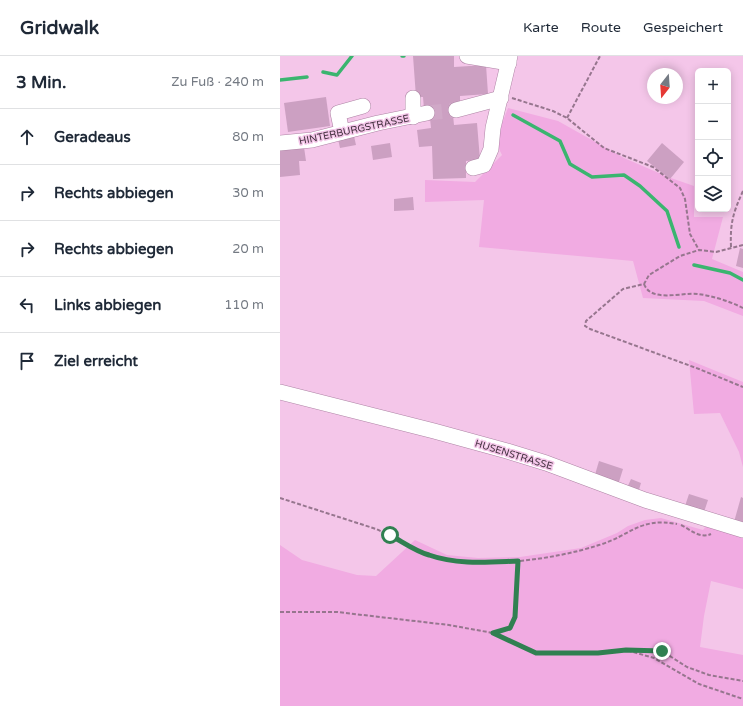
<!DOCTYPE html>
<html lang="de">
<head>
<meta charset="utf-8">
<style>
	:root { --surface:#fff; --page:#f6f6f7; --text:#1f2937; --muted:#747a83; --line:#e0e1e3 }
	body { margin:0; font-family:"Varela Round",sans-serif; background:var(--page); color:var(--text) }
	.controls { position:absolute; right:12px; top:12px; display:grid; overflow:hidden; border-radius:6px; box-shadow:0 2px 10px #0003 }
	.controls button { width:36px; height:36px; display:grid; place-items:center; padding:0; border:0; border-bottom:1px solid var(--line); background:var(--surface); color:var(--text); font:20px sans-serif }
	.compass { position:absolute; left:367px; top:12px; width:36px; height:36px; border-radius:50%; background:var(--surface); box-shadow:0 2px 10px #0003; rotate:197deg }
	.stop { position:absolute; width:12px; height:12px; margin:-9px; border:3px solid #308051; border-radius:50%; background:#fff }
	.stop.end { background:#308051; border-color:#fff; box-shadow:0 1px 4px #0008 }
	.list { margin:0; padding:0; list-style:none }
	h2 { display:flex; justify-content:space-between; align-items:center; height:52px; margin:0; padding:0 16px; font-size:17px }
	h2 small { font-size:13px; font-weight:400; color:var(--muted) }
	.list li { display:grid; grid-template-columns:26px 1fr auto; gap:12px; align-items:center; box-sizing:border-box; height:56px; padding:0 16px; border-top:1px solid var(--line) }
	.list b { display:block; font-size:15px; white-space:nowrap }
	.list em { font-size:13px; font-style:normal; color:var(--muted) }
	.icon { flex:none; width:22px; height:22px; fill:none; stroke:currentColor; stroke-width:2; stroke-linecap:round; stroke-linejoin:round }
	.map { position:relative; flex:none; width:463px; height:650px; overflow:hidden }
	header { display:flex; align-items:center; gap:24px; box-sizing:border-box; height:56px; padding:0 20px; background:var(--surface); border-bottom:1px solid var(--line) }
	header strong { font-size:19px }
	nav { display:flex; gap:22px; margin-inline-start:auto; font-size:14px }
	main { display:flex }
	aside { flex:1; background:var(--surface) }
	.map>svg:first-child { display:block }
</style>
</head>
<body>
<header>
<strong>Gridwalk</strong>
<nav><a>Karte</a><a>Route</a><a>Gespeichert</a></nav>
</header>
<main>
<aside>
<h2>3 Min.<small>Zu Fuß · 240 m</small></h2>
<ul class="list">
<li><svg class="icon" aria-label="ahead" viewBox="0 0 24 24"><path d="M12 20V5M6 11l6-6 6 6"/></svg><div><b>Geradeaus</b></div><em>80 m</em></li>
<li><svg class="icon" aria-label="right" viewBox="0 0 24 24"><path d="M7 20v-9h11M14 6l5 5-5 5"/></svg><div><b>Rechts abbiegen</b></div><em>30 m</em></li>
<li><svg class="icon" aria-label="right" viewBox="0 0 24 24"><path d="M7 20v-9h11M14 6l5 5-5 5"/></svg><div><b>Rechts abbiegen</b></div><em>20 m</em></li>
<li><svg class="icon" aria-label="left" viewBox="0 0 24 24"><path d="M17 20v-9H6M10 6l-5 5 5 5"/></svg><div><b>Links abbiegen</b></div><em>110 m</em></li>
<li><svg class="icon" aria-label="arrive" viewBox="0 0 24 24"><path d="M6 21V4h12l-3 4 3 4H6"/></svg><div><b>Ziel erreicht</b></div></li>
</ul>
</aside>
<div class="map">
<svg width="463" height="650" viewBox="0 0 463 650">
	<rect width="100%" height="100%" fill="#f4c6e9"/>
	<g fill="#f1abe2">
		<path d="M228,52L278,65L344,102L388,121L414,130V161H443L432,203L463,216V260L424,245L363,242L353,205L199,191L204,144L145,146V124L195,126L222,99L215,85Z"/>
		<path d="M409,304L463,326V411L459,396L440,357L414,358Z"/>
		<path d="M381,462L423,474L427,469L463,479V533L431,525L424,560L420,591L463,599V650H0V489L22,504L77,519L96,520L135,484L167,499L198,502L240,501L301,492L337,477L348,470L365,464Z"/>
	</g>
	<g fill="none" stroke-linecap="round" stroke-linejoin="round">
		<g stroke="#3ab56f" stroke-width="3.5">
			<path d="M122,0H124"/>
			<path d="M43,16L57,19L72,0"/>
			<path d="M0,24L27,21"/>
			<path d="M233,59L280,85L290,108L312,121L344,119L360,130L387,155L399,191"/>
			<path d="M414,209L450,217L463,224"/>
		</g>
	</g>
	<g fill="#cca0c2">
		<path d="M133,0H174V11L206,9L208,38L180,40V48L172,49L174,69L197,67L200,104L186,105V122L153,123L152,90L139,91L137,74L151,72L149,53H144L143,41H136Z"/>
		<path d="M46,41L50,70L8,76L4,47Z"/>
		<path d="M74,80L76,89L60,92L58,83Z"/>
		<path d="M110,87L112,101L93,104L91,90Z"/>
		<path d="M382,87L404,106L390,123L367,105Z"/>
		<path d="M24,91L26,105H19L20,119L0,121V94Z"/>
		<path d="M133,141L134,154L114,155V143Z"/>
		<path d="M460,192L463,193V212L456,210Z"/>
		<path d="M319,405L343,413L338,429L314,422Z"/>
		<path d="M351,423L361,427L358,437L347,432Z"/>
		<path d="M409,438L428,444L424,456L405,450Z"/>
		<path d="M461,441L463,442V469L454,466Z"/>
	</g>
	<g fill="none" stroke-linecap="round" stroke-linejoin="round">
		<path stroke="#d0a8c7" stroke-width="15" stroke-dasharray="15 8" stroke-linecap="butt" d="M147,57L176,54"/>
		<defs>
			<g id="minor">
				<path d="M187,0L229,7"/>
				<path d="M133,42V61"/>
				<path d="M176,54L221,42"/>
				<path d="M62,76L58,57L83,50"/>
				<path d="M0,87L32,84L98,67L147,57"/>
				<path d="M193,112L204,109L211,93L213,72L230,0"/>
				<path d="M0,336L154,375L227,395L266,407L365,444L463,474"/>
			</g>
		</defs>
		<use href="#minor" stroke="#ae84a5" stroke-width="16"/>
		<g stroke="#96768e" stroke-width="2" stroke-dasharray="4 2" stroke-linecap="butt">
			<path d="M232,42L273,55L287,62L324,92L373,111L400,132L405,143L410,178L419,194"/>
			<path d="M287,62L320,0"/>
			<path d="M463,189L436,196L419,194L400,200L369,219L364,228L343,233L306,265L305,270L310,273L419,313L463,331"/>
			<path d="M451,191C450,167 453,157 463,135"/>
			<path d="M364,228C371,247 402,236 418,238C433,240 449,245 463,252"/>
			<path d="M0,442L96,473C114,481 131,494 150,500C198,514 273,504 319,489C350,480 359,461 397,468"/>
			<path d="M401,469C411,474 420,483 431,478"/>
			<path d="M0,556H57L169,569L213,577L230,572L235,561L238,505"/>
			<path d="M214,578L256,597H318L346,594L374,602L419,628L463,643"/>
			<path d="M349,594L382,595L407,611L429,619L463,625"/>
		</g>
		<use href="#minor" stroke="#fff" stroke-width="15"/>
	</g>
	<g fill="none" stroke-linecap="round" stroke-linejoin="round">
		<path stroke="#308051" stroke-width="5" d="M110,479C123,486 135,495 149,499C177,509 209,506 238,505L235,561L230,572L213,577L256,597H318L346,594L382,595"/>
	</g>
	<g text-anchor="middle" stroke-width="3" stroke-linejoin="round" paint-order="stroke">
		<g font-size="10" fill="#412f3d" stroke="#f4c6e9">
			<text transform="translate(74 73) rotate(-12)" y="4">HINTERBURGSTRASSE</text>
			<text transform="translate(234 398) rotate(17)" y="4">HUSENSTRASSE</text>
		</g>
	</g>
</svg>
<div class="controls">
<button>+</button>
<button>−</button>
<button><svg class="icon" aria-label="locate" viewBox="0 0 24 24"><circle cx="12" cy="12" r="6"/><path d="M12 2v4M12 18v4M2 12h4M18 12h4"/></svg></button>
<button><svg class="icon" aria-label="layers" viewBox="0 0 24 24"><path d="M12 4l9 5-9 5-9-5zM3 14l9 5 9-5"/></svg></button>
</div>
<svg class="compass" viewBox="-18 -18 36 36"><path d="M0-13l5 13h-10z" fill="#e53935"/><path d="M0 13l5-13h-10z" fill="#747a83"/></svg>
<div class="stop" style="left:110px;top:479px"></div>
<div class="stop end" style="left:382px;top:595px"></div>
</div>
</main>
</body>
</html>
